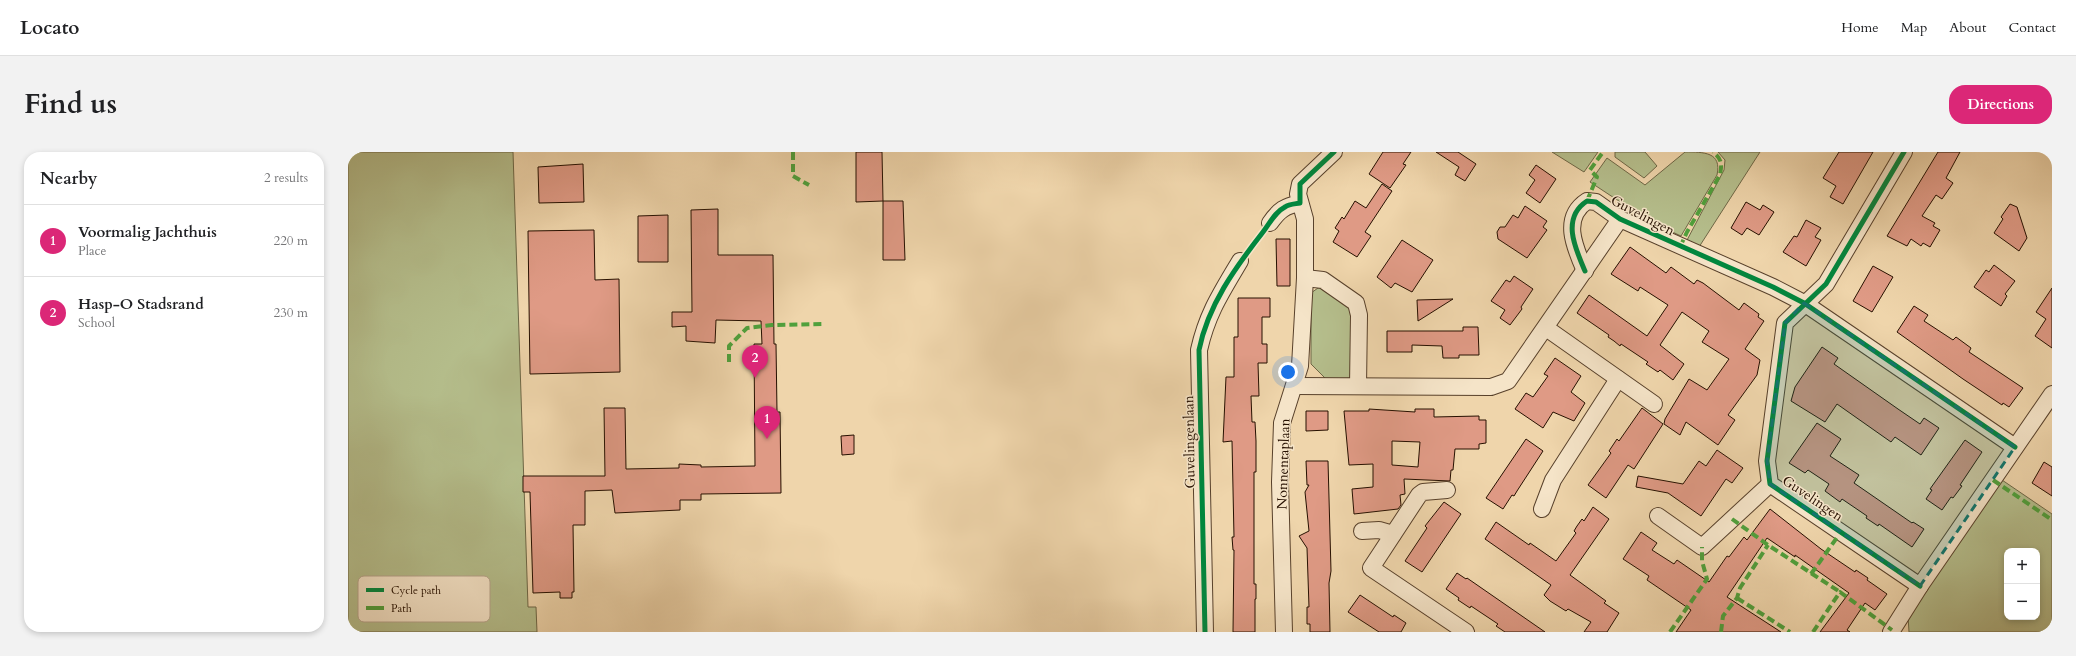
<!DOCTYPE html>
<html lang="en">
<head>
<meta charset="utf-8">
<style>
	:root { --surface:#fff; --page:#f2f2f2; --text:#202124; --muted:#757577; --line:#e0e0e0; --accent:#db2777 }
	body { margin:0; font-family:Cardo,serif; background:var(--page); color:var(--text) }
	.controls { position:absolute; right:12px; bottom:12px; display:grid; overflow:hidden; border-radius:8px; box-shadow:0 2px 6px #0003 }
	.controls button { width:36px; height:36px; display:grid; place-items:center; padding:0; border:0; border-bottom:1px solid var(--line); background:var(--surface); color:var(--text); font:20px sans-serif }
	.you { position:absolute; left:940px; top:220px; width:14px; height:14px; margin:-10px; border:3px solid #fff; border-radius:50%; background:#1a73e8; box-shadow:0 0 0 6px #1a73e833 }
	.badge { display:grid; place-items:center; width:26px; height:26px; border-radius:50%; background:var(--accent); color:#fff; font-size:13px; font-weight:700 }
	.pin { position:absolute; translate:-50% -33px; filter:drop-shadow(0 1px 2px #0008) }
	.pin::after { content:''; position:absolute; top:21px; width:14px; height:12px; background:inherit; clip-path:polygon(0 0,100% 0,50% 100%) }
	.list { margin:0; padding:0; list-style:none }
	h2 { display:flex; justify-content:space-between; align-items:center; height:52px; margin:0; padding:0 16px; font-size:17px }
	h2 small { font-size:13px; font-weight:400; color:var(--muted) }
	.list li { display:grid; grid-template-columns:26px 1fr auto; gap:12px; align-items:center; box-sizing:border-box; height:72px; padding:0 16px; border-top:1px solid var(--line) }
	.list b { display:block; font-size:15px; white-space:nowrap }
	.list p { margin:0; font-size:13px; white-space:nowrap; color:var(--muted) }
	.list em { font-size:13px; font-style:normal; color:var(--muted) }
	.map { position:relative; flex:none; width:1704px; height:480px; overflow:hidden; border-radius:16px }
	header { display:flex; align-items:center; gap:24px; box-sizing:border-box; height:56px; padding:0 20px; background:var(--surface); border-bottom:1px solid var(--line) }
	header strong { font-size:19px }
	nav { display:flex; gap:22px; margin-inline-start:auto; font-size:14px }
	.intro { display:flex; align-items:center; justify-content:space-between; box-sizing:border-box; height:96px; padding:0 24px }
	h1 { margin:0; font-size:28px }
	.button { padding:10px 18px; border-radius:16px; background:var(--accent); color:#fff; font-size:14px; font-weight:700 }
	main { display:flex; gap:24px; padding:0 24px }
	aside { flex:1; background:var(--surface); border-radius:16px; box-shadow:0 2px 6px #0003 }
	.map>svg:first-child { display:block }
</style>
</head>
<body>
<header>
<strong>Locato</strong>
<nav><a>Home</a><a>Map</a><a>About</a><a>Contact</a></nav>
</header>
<div class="intro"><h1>Find us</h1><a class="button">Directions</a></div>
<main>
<aside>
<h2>Nearby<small>2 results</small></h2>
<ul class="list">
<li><span class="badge">1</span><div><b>Voormalig Jachthuis</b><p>Place</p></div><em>220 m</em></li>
<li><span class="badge">2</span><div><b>Hasp-O Stadsrand</b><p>School</p></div><em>230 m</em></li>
</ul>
</aside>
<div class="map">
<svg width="1704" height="480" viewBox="0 0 1704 480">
	<rect width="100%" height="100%" fill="#efd5ab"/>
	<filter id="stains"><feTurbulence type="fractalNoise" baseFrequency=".005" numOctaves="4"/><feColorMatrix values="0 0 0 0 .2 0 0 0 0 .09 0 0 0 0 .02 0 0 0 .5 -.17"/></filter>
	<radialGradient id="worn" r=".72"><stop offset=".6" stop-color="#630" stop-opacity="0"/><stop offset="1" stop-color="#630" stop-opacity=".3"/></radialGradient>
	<g fill="#b5be8c" stroke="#6e6746" fill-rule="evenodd">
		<path d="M0,0H165L180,455H188L189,480H0Z"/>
		<path d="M1204,0H1250L1236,20Z"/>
		<path d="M1267,0H1297L1309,14L1296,26L1267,5Z"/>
		<path d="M1337,0C1356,0 1374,0 1369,23L1333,84L1301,69L1242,30L1259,6L1297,33Z"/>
		<path d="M1370,0H1412L1351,95L1338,90L1376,18L1377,8Z"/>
		<path d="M970,136H977L1001,156L1004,166L1003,226L978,227L963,212V141Z"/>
		<path d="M1654,328L1704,362V480H1561L1560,464ZM1659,399H1689V465H1659Z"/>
	</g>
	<g fill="#df9a85" stroke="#261000" fill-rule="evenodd">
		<path d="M508,0H534L535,49L508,50Z"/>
		<path d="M1035,0H1063L1055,12L1058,13L1042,36L1021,22Z"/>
		<path d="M1088,0H1110L1128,12L1117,29L1107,23L1111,15Z"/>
		<path d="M1491,0H1525L1495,52L1482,45L1488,34L1475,26Z"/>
		<path d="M1590,0H1612L1598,26L1605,31L1594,47L1588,43L1574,64L1587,71L1585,74L1592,78L1582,95L1575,91L1573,94L1563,87L1559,94L1539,84Z"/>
		<path d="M235,12L236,50L191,51L190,15Z"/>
		<path d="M1188,13L1208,27L1192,51L1178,41L1187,28L1181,23Z"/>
		<path d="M1034,32L1044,39L1017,80L1023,84L1009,105L985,90L991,79L987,76L994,65L996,67L1007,49L1018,56Z"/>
		<path d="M535,49H555L557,108H535Z"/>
		<path d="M1398,50L1412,58L1415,53L1426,60L1411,83L1399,76L1394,83L1383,76Z"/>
		<path d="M1662,52L1669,55L1679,86L1671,99L1646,81L1655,67L1653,65Z"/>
		<path d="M1177,54L1199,69L1195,75L1199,78L1179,106L1150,87L1149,80L1152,75H1157L1165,63L1170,66Z"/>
		<path d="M370,57V103H425L426,192H428L429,260H432L433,341L353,342V348H332V358L267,361L264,338L237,339V373H225L226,440H224V446H212V440L185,441L182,340H175V324H257L256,256H277L278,317L331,316V312L353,313V315L407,314L406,192H414L413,169L368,168L367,191L338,189V174L324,175V160H344L343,58Z"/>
		<path d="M320,63V110H290V64Z"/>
		<path d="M1458,68L1473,76L1467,85L1473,88L1458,114L1435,100L1446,84L1449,85Z"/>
		<path d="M246,78L247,128L271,127L272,220L182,222L180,79Z"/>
		<path d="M928,87H942V134H929Z"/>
		<path d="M1054,88L1085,108L1064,140L1047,131L1043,136L1029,125Z"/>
		<path d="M1282,95L1318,121L1323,115L1346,132L1349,128L1355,131L1391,158L1396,151L1411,162L1410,165L1416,169L1397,197L1412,208L1409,223L1380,263L1387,268L1370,293L1338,270L1332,283L1316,272L1317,267L1341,227L1359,238L1381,207L1354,190L1361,179L1334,160L1312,193L1336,212L1325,228L1312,218L1310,220L1298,212L1300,210L1273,192L1272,194L1266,189L1260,185L1261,183L1229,161L1241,143L1299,184L1320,153L1292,135L1290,139L1263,122Z"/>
		<path d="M1646,113L1667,129L1657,142L1659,144L1653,154L1626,135L1638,118L1641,120Z"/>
		<path d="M1525,114L1545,125L1524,160L1505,149Z"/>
		<path d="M1166,124L1185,137L1173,155L1174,157L1162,173L1152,166L1157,158L1143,149L1158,128L1162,130Z"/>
		<path d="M1704,136V196L1687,184L1698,167L1688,160Z"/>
		<path d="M890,146H922V165H914V192H919V211H910L911,244H903L904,270H907L908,289V320H906V432H908V447H907V480H885L886,398H885L884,385H886L884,289L875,290L878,225H886V185H890Z"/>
		<path d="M1105,147L1070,169L1069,148Z"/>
		<path d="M1566,154L1580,163L1576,169L1605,188L1608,185L1623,196L1621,200L1675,236L1661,255L1655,251L1654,253L1615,227L1549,180Z"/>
		<path d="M1115,175H1130L1131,203H1111V206H1095L1094,194L1064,193V200H1039V179H1115Z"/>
		<path d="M1474,195L1490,206L1486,212L1550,257L1572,272L1576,266L1591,276L1573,303L1547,285L1543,290L1489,252L1477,270L1443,249L1447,235Z"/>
		<path d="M1207,206L1233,224L1223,240L1237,251L1226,269L1205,260L1195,276L1167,257L1178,241L1185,245L1200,224L1196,222Z"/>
		<path d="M1294,256L1315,272L1286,317L1280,313L1258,346L1240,333L1263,301L1261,299L1269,287L1271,289Z"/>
		<path d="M1021,257L1067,260V257H1086V265L1131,264V268H1138V291L1131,292V297H1107L1105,318H1103L1102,329L1056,327L1057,342L1052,343L1053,353L1050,357L1006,362L1004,337L1025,335V312L1001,313L996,259H1021ZM1044,289L1072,290L1070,315L1044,313Z"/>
		<path d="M958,259H980V278L958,279Z"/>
		<path d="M1469,271L1493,287L1482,304L1511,323L1506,331L1564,371L1565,370L1576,377L1564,395L1531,372L1530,374L1518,366L1519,364L1494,347L1492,350L1477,339L1481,332L1460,318L1457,321L1441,311Z"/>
		<path d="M506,283V302L494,303L493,284Z"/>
		<path d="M1178,287L1195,299L1169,339L1166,344L1164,343L1155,357L1138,346Z"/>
		<path d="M1617,288L1634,300L1612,333L1614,334L1605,346L1603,345L1594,358L1578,347L1584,338L1582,337Z"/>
		<path d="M1369,298L1395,316L1384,331L1378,327L1353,364L1320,341L1288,335L1290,324L1335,332L1351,309L1358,314Z"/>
		<path d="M958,309H980L983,419L981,431L982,480H962V472H959V455H961L959,396L951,384L961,379L957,340L961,333H959Z"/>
		<path d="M1696,310L1704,315V344L1684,331Z"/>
		<path d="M1096,350L1113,362L1074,420L1057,409L1079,376L1077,374Z"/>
		<path d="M1245,355L1261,367L1222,423L1258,449L1256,451L1271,461L1259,480H1236L1243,470L1220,457L1218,459L1202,449L1196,443L1203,433L1137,387L1148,370L1181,393L1182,391L1208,409L1228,381L1226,379L1229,374L1234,367L1236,369Z"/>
		<path d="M1422,357L1473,397L1507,420L1508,418L1520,426L1519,428L1539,442L1527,458L1517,451L1499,478L1502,480H1472L1501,441L1447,403V405L1419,386L1379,445L1433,480H1328L1343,458L1299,428L1301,424L1275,407L1293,380L1309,391L1304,398L1326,412L1329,408L1361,430L1379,404L1381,405L1396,385L1399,388Z"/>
		<path d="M1109,421L1118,427L1119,426L1197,480H1157L1148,474L1150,472L1123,454L1122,456L1110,448L1111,446L1098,437Z"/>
		<path d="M1012,443L1045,465L1046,463L1058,471L1053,480H1031L1000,460Z"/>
	</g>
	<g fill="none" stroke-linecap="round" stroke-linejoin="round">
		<defs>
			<g id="minor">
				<path d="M1556,0L1478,132L1437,171L1419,309L1422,332L1572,434"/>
				<path d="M922,71C931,58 937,54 952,51"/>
				<path d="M1237,119C1227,96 1213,66 1239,49L1248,50L1272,67L1425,135L1456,151L1667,295"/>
				<path d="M957,126L975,128L1008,151L1011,163L1010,234"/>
				<path d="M1198,176L1306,252"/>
				<path d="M947,234L1143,235L1160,229L1272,67"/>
				<path d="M1099,338L1075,340L1071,343L1023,416L1118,480"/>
				<path d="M1194,357L1205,328L1270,227"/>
				<path d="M1310,364L1354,395L1422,332"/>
				<path d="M1014,379L1031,378L1045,382"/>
				<path d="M857,480L851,198C859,162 873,141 892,109"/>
				<path d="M936,480L932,330L934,271L952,214L957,126V67L950,42L952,32L986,0"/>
				<path d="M1543,480L1572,434L1704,242"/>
			</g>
		</defs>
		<use href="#minor" stroke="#58412b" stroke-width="18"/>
		<use href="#minor" stroke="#f5e4c8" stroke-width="16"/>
		<g stroke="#50a03c" stroke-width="4" stroke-dasharray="8 4" stroke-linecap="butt">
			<path d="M445,0V24L461,33"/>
			<path d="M1239,49L1249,25L1242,18L1255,0"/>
			<path d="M1332,95L1339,80L1372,23C1374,12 1374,7 1365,0"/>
			<path d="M381,210V194L399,176L424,173L475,172"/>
			<path d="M1645,328L1704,368"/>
			<path d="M1384,367L1420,393L1492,440"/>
			<path d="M1463,422L1493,380"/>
			<path d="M1389,446L1442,480"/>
			<path d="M1322,480L1359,427L1354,409V395"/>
			<path d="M1373,480L1375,464L1389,446L1392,436L1420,393"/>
			<path d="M1465,480L1492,440L1544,478"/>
		</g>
		<defs>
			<g id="cycleway">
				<path d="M1556,0L1478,132L1437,171L1419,309L1422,332L1572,434"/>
				<path d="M1237,119C1227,96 1213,66 1239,49L1248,50L1272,67L1425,135L1456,151L1667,295"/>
				<path d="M857,480L851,198C860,153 887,116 915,80C922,71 927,60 937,55C941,52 947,52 952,51V32L986,0"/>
			</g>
		</defs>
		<use href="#cycleway" stroke="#f5e4c8" stroke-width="8"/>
		<use href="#cycleway" stroke="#00873e" stroke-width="5"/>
	</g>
	<path fill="#0f766e" fill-opacity="0.2" stroke="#0f766e" stroke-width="3" stroke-dasharray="8 5" stroke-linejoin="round" d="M1456,151L1667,295L1572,434L1422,332L1419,309L1437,171Z"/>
	<g text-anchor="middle" stroke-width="3" stroke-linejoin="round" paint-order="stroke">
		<g font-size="14" fill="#261000" stroke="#f5e4c8">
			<text transform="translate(1295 63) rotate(28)" y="5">Guvelingen</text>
			<text transform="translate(841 290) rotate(-91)" y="5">Guvelingenlaan</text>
			<text transform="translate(935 312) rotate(-88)" y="5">Nonnentaplaan</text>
			<text transform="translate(1465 346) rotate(34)" y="5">Guvelingen</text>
		</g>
	</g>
	<rect x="10" y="424" width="132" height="46" rx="6" fill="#f5e4c8" stroke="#b7a48c" stroke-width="1"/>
	<rect x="18" y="436" width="18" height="4" fill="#00873e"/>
	<rect x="18" y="454" width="18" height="4" fill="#50a03c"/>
	<g font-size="11" fill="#261000">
		<text x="43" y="442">Cycle path</text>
		<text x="43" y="460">Path</text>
	</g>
	<rect width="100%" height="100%" filter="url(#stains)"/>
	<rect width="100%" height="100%" fill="url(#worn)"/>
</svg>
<div class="controls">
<button>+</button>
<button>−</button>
</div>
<div class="you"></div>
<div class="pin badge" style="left:419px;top:287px">1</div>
<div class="pin badge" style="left:407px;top:226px">2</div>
</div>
</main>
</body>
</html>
